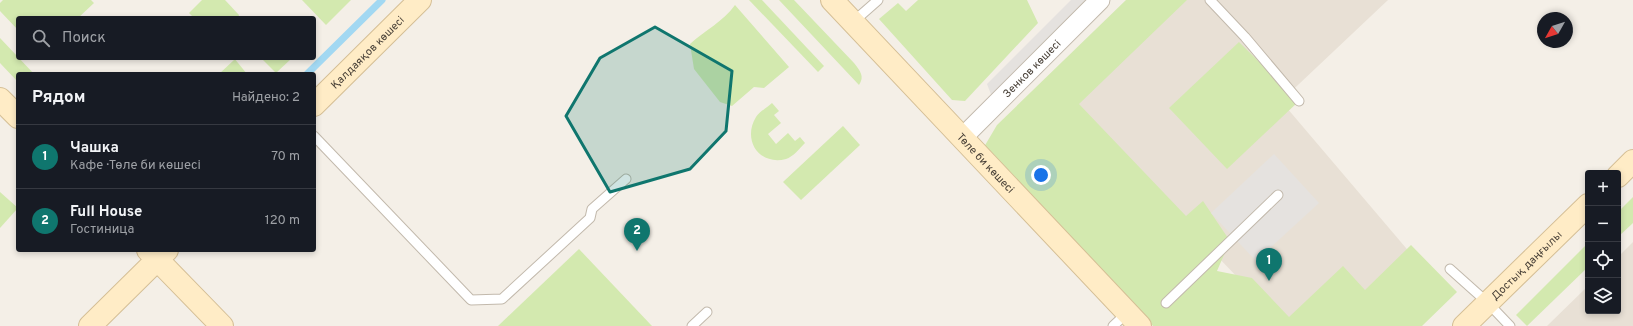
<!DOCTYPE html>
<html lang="ru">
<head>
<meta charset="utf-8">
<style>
	:root { --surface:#171b24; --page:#20242c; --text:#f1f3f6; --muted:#9ea1a6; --line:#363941; --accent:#0f766e }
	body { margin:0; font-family:Overpass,sans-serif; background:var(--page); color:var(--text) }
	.controls { position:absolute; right:12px; bottom:12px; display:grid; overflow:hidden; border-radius:4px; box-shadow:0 2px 6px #0003 }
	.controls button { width:36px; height:36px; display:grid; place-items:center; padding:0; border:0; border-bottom:1px solid var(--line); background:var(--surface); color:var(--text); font:20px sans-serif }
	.compass { position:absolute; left:1537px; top:12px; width:36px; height:36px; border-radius:50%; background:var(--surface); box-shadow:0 2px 6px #0003; rotate:231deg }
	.you { position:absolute; left:1041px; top:175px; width:14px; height:14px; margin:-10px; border:3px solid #fff; border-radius:50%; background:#1a73e8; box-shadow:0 0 0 6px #1a73e833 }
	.badge { display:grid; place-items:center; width:26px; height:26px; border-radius:50%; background:var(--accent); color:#fff; font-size:13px; font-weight:700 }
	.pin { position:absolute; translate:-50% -33px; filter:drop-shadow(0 1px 2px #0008) }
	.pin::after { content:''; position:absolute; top:21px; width:14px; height:12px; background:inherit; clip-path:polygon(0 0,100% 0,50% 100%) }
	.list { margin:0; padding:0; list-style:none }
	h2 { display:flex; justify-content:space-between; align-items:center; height:52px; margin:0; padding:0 16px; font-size:17px }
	h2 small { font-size:13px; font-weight:400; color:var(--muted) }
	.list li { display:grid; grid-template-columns:26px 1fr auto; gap:12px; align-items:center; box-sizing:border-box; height:64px; padding:0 16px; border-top:1px solid var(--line) }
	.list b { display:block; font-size:15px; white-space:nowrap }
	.list p { margin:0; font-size:13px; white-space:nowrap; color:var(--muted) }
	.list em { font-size:13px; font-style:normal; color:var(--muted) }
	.icon { flex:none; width:22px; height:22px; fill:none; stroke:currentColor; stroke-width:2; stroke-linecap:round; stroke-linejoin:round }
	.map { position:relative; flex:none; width:1633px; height:326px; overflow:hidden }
	.search { position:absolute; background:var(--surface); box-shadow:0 2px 6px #0003; left:16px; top:16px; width:300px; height:44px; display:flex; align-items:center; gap:10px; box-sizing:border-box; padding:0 14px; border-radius:4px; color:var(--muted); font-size:15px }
	.panel { position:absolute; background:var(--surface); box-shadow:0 2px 6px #0003; left:16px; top:72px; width:300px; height:180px; border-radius:4px }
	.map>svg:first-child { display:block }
</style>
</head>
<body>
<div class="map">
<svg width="1633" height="326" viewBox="0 0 1633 326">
	<rect width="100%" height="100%" fill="#f4efe7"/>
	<g fill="#e8e0d5">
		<path d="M1162,0H1388L1281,101L1423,268L1284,326L1062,94Z"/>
		<path d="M1633,242V326H1547L1588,286V311H1618V257Z"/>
	</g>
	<g fill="#d3e9af">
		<path d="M3,0H91L94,3L78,18H18V30L0,11V3Z"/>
		<path d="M202,0H225L239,15L238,18H194L189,13Z"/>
		<path d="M302,0H351L326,25Z"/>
		<path d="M749,0H762L824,66L818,72Z"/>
		<path d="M779,0H794L854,63C860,71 865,76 859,85Z"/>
		<path d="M918,0H1027L1038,23L965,101L952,100L879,19L898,3L906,11Z"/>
		<path d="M1126,0H1187L1079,104L1186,216L1203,201L1230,241L1217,271L1252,278L1289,317L1343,266L1365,290L1411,245L1457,292L1422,326H1153L984,147L997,125Z"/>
		<path d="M735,5L789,67L764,88L754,87L732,106L720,102L694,69L690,44C705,30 723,22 735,5Z"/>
		<path d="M0,38L34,74H18V82L0,63Z"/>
		<path d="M1239,42L1299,101L1227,169L1169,108Z"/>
		<path d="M233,58H234L247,74H219L234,60Z"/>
		<path d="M261,58H292L276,73Z"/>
		<path d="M772,103L779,111L774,115L781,123L768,134L776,144L788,133L795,141L800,137L805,143C800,148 793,157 786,159C759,166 742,140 756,117C759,112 768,107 772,103Z"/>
		<path d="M843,126L860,145L801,200L783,182Z"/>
		<path d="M0,192L18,208L0,228Z"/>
		<path d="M1633,197V223L1618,237V212Z"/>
		<path d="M1588,243V267L1527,326L1516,315Z"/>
		<path d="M579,249L652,326H498Z"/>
	</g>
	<g fill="#e5e2df">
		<path d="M1071,0H1091L995,105L987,84Z"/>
		<path d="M1274,154L1319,203L1256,261L1211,213Z"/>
	</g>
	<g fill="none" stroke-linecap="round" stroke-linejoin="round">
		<path stroke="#a2d8f2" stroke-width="7" d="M307,74L382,0"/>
		<defs>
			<g id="lane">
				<path d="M1210,0L1245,37L1299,101"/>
				<path d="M853,22L878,0"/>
				<path d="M314,136L471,300L502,299L590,218L592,209L626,179"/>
				<path d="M1450,269L1488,303L1510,326"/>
				<path d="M1166,303L1278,195"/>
				<path d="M692,326L707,312"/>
				<path d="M1113,326L1128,312"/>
			</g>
			<g id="street">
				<path id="s1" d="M963,137L1100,0"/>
			</g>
			<g id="secondary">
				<path id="s2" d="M832,0L1140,326"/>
				<path d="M0,99L18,117"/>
				<path id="s3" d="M314,105L420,0"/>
				<path d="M1618,176L1633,161"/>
				<path d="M148,250L222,326"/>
				<path d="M90,326L167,250"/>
				<path id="s4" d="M1464,326L1588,205"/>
			</g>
		</defs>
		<use href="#lane" stroke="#c2b9ac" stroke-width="11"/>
		<use href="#street" stroke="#c2b9ac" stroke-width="21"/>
		<use href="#secondary" stroke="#d5bf96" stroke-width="24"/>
		<use href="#lane" stroke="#fff" stroke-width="9"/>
		<use href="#street" stroke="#fff" stroke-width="19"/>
		<use href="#secondary" stroke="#ffecc6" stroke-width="22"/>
	</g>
	<path fill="#0f766e" fill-opacity="0.2" stroke="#0f766e" stroke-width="3" stroke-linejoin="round" d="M655,27L732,71L726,131L690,169L610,192L566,116L600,58Z"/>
	<g text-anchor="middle" stroke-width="3" stroke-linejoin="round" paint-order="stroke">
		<g font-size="11" fill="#473f36" stroke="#fff">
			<text dy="4" stroke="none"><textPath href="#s3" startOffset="75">Қалдаяқов көшесі</textPath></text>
			<text dy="4" stroke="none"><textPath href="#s1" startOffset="97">Зенков көшесі</textPath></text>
			<text dy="4" stroke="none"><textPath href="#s2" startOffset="224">Төле би көшесі</textPath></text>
			<text dy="4" stroke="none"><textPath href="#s4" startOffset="87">Достық даңғылы</textPath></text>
		</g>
	</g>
</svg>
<div class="controls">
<button>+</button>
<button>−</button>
<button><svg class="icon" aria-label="locate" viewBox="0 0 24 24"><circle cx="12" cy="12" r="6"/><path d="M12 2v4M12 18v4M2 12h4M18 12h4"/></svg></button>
<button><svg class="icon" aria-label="layers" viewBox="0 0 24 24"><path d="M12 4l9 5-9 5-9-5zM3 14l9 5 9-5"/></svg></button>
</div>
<svg class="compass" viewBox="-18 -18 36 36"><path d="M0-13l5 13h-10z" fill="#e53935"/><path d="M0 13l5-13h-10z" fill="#9ea1a6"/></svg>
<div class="you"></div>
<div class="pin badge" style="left:1269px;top:281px">1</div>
<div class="pin badge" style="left:637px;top:251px">2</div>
<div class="search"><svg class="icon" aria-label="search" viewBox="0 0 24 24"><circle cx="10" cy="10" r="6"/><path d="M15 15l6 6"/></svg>Поиск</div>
<section class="panel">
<h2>Рядом<small>Найдено: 2</small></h2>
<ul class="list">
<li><span class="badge">1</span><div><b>Чашка</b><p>Кафе · Төле би көшесі</p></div><em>70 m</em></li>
<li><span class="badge">2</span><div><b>Full House</b><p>Гостиница</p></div><em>120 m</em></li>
</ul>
</section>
</div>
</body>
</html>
